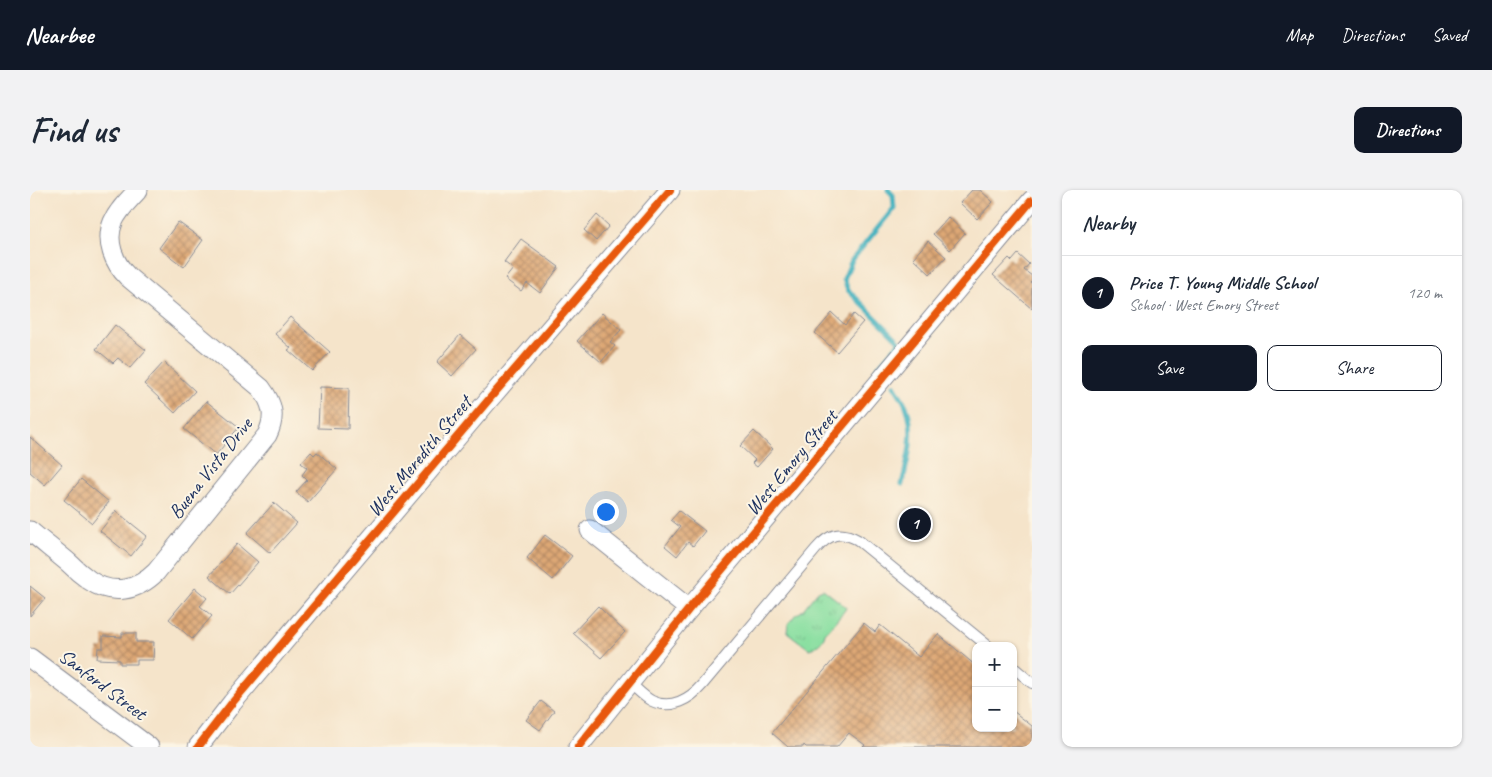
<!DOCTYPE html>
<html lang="en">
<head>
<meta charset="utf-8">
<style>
	:root { --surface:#fff; --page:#f2f2f3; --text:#1f2937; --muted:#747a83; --line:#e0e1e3; --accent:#111827 }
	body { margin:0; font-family:Caveat,sans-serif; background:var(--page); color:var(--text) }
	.controls { position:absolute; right:15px; bottom:15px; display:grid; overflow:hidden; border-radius:10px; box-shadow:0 1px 4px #0004 }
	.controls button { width:45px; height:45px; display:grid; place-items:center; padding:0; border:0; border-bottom:1px solid var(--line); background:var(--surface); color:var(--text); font:25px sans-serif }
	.you { position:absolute; left:575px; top:321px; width:18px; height:18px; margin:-12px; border:4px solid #fff; border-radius:50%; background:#1a73e8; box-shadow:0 0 0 8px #1a73e833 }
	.badge { display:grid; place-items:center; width:32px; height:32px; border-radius:50%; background:var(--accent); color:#fff; font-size:16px; font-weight:700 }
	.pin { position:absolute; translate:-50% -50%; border:2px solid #fff; box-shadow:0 1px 5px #0006 }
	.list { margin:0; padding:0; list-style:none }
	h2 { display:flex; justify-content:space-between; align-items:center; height:65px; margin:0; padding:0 20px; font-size:21px }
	h2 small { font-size:16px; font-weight:400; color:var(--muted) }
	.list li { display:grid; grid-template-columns:32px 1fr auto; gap:15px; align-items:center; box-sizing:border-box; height:75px; padding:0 20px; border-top:1px solid var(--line) }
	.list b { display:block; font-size:19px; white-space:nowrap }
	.list p { margin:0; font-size:16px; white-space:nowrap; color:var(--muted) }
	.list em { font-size:16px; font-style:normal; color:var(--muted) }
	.actions { display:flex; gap:10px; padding:15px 20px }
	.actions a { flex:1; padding:11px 0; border:1px solid var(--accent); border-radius:10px; text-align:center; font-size:18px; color:var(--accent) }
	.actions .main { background:var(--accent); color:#fff }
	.map { position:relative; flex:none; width:1002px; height:557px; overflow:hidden; border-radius:10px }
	header { display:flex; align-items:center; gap:30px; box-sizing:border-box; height:70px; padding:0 25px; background:var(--accent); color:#fff }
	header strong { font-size:24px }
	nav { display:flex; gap:28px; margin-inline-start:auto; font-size:18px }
	.intro { display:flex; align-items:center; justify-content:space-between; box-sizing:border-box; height:120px; padding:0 30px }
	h1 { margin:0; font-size:35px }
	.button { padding:12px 22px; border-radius:10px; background:var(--accent); color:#fff; font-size:18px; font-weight:700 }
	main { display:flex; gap:30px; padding:0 30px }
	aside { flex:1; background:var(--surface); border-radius:10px; box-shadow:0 1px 4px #0004 }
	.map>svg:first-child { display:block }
</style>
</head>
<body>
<header>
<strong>Nearbee</strong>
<nav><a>Map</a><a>Directions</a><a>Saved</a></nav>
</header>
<div class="intro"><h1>Find us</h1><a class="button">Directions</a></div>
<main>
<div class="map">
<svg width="1002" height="557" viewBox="0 0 1002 557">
	<defs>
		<pattern id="park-tufts" width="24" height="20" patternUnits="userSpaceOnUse" patternTransform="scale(1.25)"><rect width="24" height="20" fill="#8adfa1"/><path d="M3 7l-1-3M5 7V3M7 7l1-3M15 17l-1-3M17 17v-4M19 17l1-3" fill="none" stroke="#76c08d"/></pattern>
		<pattern id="building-cross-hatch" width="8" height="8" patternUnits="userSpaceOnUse" patternTransform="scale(1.25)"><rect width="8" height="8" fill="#dda775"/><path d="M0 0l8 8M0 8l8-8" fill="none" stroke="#b28863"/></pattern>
	</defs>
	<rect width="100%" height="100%" fill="#fcf5e5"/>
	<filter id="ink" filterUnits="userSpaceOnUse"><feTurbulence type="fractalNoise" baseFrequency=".02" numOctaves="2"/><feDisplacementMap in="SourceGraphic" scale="10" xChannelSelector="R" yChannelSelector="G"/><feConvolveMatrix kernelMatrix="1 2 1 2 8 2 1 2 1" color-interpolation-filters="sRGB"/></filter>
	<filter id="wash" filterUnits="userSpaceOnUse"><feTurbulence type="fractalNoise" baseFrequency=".0096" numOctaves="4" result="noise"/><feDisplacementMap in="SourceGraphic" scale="20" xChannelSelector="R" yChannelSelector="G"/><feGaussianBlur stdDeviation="1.12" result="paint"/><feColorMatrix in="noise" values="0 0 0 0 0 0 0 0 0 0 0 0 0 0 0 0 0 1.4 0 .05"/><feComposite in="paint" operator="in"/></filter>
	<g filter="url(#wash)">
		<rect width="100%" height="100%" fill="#f5e4ca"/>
		<path fill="url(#park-tufts)" stroke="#528780" d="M793,399L816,417L815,420L795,443C793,453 787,457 779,459L757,442L758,434L766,424L771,422L788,401Z"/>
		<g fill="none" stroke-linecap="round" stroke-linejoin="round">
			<g stroke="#41b0be" stroke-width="5">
				<path d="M849,180L847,178L870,152L818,100L814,89L822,70L864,18L863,5L858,0"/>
				<path d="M864,195C868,202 873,209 876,216C886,240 878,271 872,294"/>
			</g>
		</g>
		<g id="blocks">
			<g fill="url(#building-cross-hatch)">
				<path d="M942,0H950L963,12L947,29L930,13Z"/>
				<path d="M567,25L579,36L566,51L554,40Z"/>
				<path d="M918,27L935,43L920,60L903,44Z"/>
				<path d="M148,32L173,50L154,77L129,58Z"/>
				<path d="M491,49L529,77L510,103L497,93L491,101L475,89L483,79L474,72Z"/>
				<path d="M898,51L916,67L900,84L883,68Z"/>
				<path d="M988,64L999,74L994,80L1002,86V90L1000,92L1002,93V119L963,85L979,68L982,71Z"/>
				<path d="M572,123L591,140L580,152L585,156L571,172L547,151Z"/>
				<path d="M802,123L815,135L824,124L833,132L807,162L785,143Z"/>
				<path d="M260,127L300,162L282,181L258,160L261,158L245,144Z"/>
				<path d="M85,135L116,160L100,178L88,168L83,173L66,159Z"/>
				<path d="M430,145L446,159L422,186L407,172Z"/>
				<path d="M134,172L165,201L145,223L114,194Z"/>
				<path d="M290,197L319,198L318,239L288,238Z"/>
				<path d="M176,211L209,237L186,265L154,239Z"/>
				<path d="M724,241L743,259L727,277L722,273L725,270L710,256Z"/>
				<path d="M0,247L32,275L15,295L0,282Z"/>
				<path d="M281,262L284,265L287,262L307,279L278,312L266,302L277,290L272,285L277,278L271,273Z"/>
				<path d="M51,289L79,312L62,333L34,310Z"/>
				<path d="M244,313L267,333L240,363L217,343Z"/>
				<path d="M86,321L117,346L101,366L70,341Z"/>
				<path d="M649,321L675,341L663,356L658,352L647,366L635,356L650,337L641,330Z"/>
				<path d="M515,345L542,366L523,390L497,368Z"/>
				<path d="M207,354L228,372L200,404L179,386Z"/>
				<path d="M0,396L15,408L0,426Z"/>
				<path d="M165,398L177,408L170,416L182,426L162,449L139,429Z"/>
				<path d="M568,416L595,442L571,468L543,443Z"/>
				<path d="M834,433L845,442L850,435L889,467L908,444L946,476V538H983V521L1002,536V557H833L835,555L819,543L807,557H776L774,555L773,557H758L742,543Z"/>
				<path d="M92,443H106V452H124L123,470H107V474H90V470L67,469L68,458H73V446L92,447Z"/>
				<path d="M511,511L524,521L510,540L496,530Z"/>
			</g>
		</g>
	</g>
	<g filter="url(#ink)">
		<use href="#blocks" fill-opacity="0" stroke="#888a94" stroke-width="1"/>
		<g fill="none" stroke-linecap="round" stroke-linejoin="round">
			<defs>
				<g id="lane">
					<path d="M983,477L1002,493"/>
					<path d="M600,493C607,499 614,507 622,511C641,520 660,509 672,495L786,359C799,344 810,340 828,350L958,456"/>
				</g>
				<g id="street">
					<path d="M560,340L659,419"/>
					<path d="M0,341C13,352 26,362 39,373C45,379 52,385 59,390C82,406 107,401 126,382L237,245C246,227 243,214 231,198L98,87C84,73 75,52 83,32C88,20 99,10 108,0"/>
					<path d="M0,468L119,557"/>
					<path d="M168,557L202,513L461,207L640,0"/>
					<path d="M548,557L659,419L1002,10"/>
				</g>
			</defs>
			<use href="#lane" stroke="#888a94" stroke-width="12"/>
			<use href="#street" stroke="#888a94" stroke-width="21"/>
			<use href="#lane" stroke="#fff" stroke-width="10"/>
			<use href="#street" stroke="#fff" stroke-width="19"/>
			<defs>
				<g id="cycleway">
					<path d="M168,557L202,513L461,207L640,0"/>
					<path d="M548,557L659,419L1002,10"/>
				</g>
			</defs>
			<use href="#cycleway" stroke="#fcf5e5" stroke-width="11"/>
			<use href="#cycleway" stroke="#e8590c" stroke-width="8"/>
		</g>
	</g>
	<g text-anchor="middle" stroke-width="4" stroke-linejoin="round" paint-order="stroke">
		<g font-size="20" fill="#1b2f5e" stroke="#fcf5e5">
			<text transform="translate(389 266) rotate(-50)" y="7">West Meredith Street</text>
			<text transform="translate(761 272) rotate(-50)" y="7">West Emory Street</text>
			<text transform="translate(180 278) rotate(-52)" y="7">Buena Vista Drive</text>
			<text transform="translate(73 494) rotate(37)" y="7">Sanford Street</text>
		</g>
	</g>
</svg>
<div class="controls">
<button>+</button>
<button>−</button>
</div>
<div class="you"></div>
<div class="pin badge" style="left:885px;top:334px">1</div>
</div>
<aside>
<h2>Nearby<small></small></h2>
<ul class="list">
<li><span class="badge">1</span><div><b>Price T. Young Middle School</b><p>School · West Emory Street</p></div><em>120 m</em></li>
</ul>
<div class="actions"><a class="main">Save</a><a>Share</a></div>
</aside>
</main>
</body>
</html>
